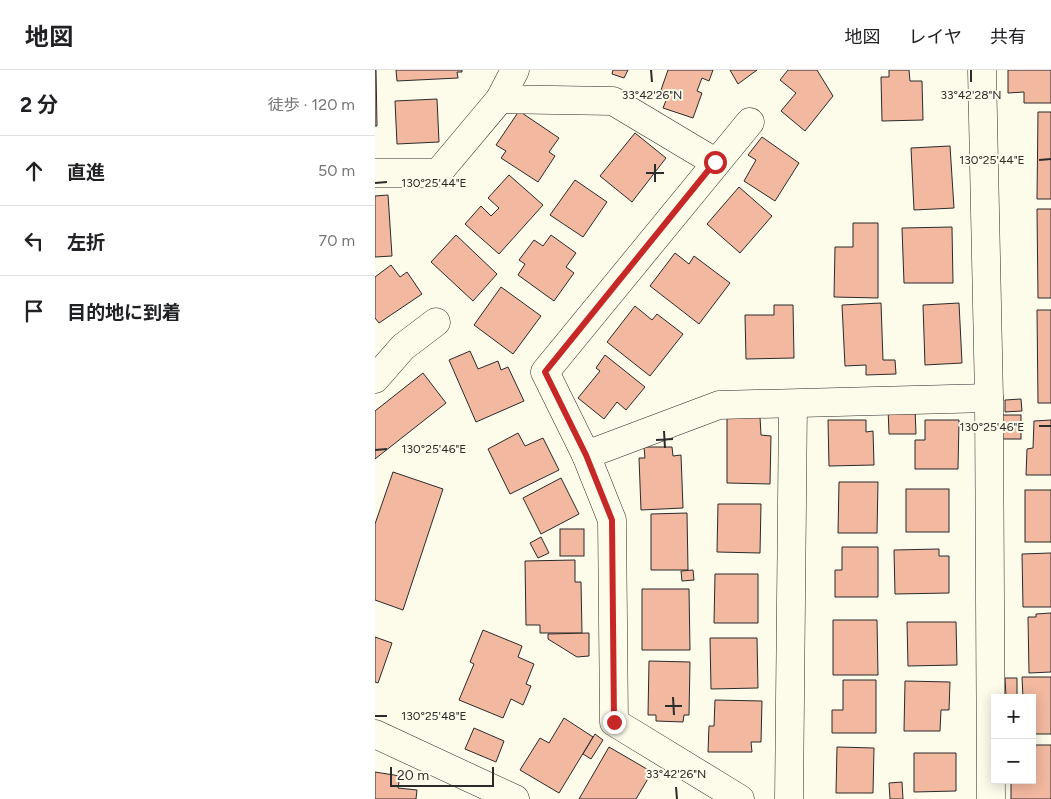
<!DOCTYPE html>
<html lang="ja">
<head>
<meta charset="utf-8">
<style>
	:root { --surface:#fff; --page:#f2f2f2; --text:#202124; --muted:#757577; --line:#e0e0e0 }
	body { margin:0; font-family:Figtree,"Noto Sans JP",sans-serif; background:var(--page); color:var(--text) }
	.controls { position:absolute; right:15px; bottom:15px; display:grid; overflow:hidden; border-radius:0px; box-shadow:0 2px 12px #0003 }
	.controls button { width:45px; height:45px; display:grid; place-items:center; padding:0; border:0; border-bottom:1px solid var(--line); background:var(--surface); color:var(--text); font:25px sans-serif }
	.scale { position:absolute; left:15px; bottom:12px; width:104px; box-sizing:border-box; padding-left:5px; border:2px solid #2b2b2b; border-top:0; font-size:14px; line-height:18px; white-space:nowrap; color:#2b2b2b; -webkit-text-stroke:4px #fdfbea; paint-order:stroke }
	.stop { position:absolute; width:15px; height:15px; margin:-11px; border:4px solid #c62828; border-radius:50%; background:#fff }
	.stop.end { background:#c62828; border-color:#fff; box-shadow:0 1px 5px #0008 }
	.list { margin:0; padding:0; list-style:none }
	h2 { display:flex; justify-content:space-between; align-items:center; height:65px; margin:0; padding:0 20px; font-size:21px }
	h2 small { font-size:16px; font-weight:400; color:var(--muted) }
	.list li { display:grid; grid-template-columns:32px 1fr auto; gap:15px; align-items:center; box-sizing:border-box; height:70px; padding:0 20px; border-top:1px solid var(--line) }
	.list b { display:block; font-size:19px; white-space:nowrap }
	.list em { font-size:16px; font-style:normal; color:var(--muted) }
	.icon { flex:none; width:28px; height:28px; fill:none; stroke:currentColor; stroke-width:2; stroke-linecap:round; stroke-linejoin:round }
	.map { position:relative; flex:none; width:676px; height:729px; overflow:hidden }
	header { display:flex; align-items:center; gap:30px; box-sizing:border-box; height:70px; padding:0 25px; background:var(--surface); border-bottom:1px solid var(--line) }
	header strong { font-size:24px }
	nav { display:flex; gap:28px; margin-inline-start:auto; font-size:18px }
	main { display:flex }
	aside { flex:1; background:var(--surface) }
	.map>svg:first-child { display:block }
</style>
</head>
<body>
<header>
<strong>地図</strong>
<nav><a>地図</a><a>レイヤ</a><a>共有</a></nav>
</header>
<main>
<aside>
<h2>2 分<small>徒歩 · 120 m</small></h2>
<ul class="list">
<li><svg class="icon" aria-label="ahead" viewBox="0 0 24 24"><path d="M12 20V5M6 11l6-6 6 6"/></svg><div><b>直進</b></div><em>50 m</em></li>
<li><svg class="icon" aria-label="left" viewBox="0 0 24 24"><path d="M17 20v-9H6M10 6l-5 5 5 5"/></svg><div><b>左折</b></div><em>70 m</em></li>
<li><svg class="icon" aria-label="arrive" viewBox="0 0 24 24"><path d="M6 21V4h12l-3 4 3 4H6"/></svg><div><b>目的地に到着</b></div></li>
</ul>
</aside>
<div class="map">
<svg width="676" height="729" viewBox="0 0 676 729">
	<rect width="100%" height="100%" fill="#fdfbea"/>
	<g fill="#f2b8a0" stroke="#2b2b2b">
		<path d="M0,0H1L2,56H0Z"/>
		<path d="M21,0H87V2H82L83,8L22,11Z"/>
		<path d="M238,0H253L249,8L237,4Z"/>
		<path d="M293,0H338L334,11L327,8L322,21L327,23L318,48L288,38L294,23L286,20Z"/>
		<path d="M355,0H382L363,14Z"/>
		<path d="M413,0H442L458,26L430,61L406,41L421,23L405,10Z"/>
		<path d="M514,0H534L535,11H547L548,50L507,51L506,7H514Z"/>
		<path d="M633,0H676V33H649V22L633,23Z"/>
		<path d="M62,29L64,72L22,74L20,31Z"/>
		<path d="M144,41L184,68L174,82L180,86L163,112L126,88L131,81L121,75Z"/>
		<path d="M663,42H676V129H662Z"/>
		<path d="M260,63L291,88L257,132L225,106Z"/>
		<path d="M387,67L424,93L400,131L369,111L381,90L373,85Z"/>
		<path d="M575,76L579,138L539,140L536,78Z"/>
		<path d="M134,105L168,135L124,184L90,154L106,136L116,146L124,138L113,128Z"/>
		<path d="M200,110L232,132L208,167L175,145Z"/>
		<path d="M364,117L397,146L365,183L332,154Z"/>
		<path d="M13,125L17,186L0,187V126Z"/>
		<path d="M662,139H676V228H663Z"/>
		<path d="M478,153H503V228L459,227L460,177H478Z"/>
		<path d="M577,157L578,213H529L527,158Z"/>
		<path d="M81,165L122,204L98,231L56,192Z"/>
		<path d="M176,165L201,183L191,197L199,203L179,231L143,205L150,194L144,190L159,170L168,176Z"/>
		<path d="M300,183L314,194L319,186L355,213L324,254L275,216Z"/>
		<path d="M16,195L25,207L32,202L47,224L4,253L0,248V207Z"/>
		<path d="M126,217L166,246L138,284L99,255Z"/>
		<path d="M506,233L508,290H520L521,304L491,305V295L470,296L467,235Z"/>
		<path d="M584,233L587,293L550,295L548,235Z"/>
		<path d="M399,235H418L419,288L371,289L370,245H399Z"/>
		<path d="M260,236L277,250L282,244L308,264L275,306L232,272Z"/>
		<path d="M662,240H676V333H663Z"/>
		<path d="M95,281L103,299L123,291L126,300L133,297L149,331L101,352L74,290Z"/>
		<path d="M230,285L270,317L251,340L242,332L229,349L203,328L225,301L221,298Z"/>
		<path d="M48,303L71,333L0,389V341Z"/>
		<path d="M646,329L647,341L630,342V330Z"/>
		<path d="M513,338H540L541,364H514Z"/>
		<rect x="623" y="345" width="23" height="24"/>
		<path d="M352,347H385L386,365L396,366L395,414L352,413Z"/>
		<path d="M453,350H491V362L498,361L499,395L454,396Z"/>
		<path d="M550,350H584L583,399H540V370H550Z"/>
		<path d="M676,350V405H651L652,379L658,378L659,351Z"/>
		<path d="M143,363L150,376L168,368L184,400L135,424L113,379Z"/>
		<path d="M269,377H297L298,386L306,385L308,438L266,440L264,388H270Z"/>
		<path d="M18,402L68,419L28,540L0,530V454Z"/>
		<path d="M186,408L204,444L166,464L148,428Z"/>
		<path d="M464,412H503L502,463H463Z"/>
		<rect x="531" y="419" width="43" height="43"/>
		<rect x="650" y="420" width="26" height="52"/>
		<path d="M343,434H386L385,483L342,482Z"/>
		<path d="M312,443L313,500H276V444Z"/>
		<rect x="185" y="459" width="24" height="27"/>
		<path d="M166,467L174,483L163,488L155,473Z"/>
		<path d="M467,477H503V527H460V500H467Z"/>
		<path d="M564,479V486H574V523L520,524L519,480Z"/>
		<path d="M676,483V537H648L647,484Z"/>
		<path d="M200,490V512H206L207,563H165V555H151L150,491Z"/>
		<path d="M318,500L319,510L307,511L306,501Z"/>
		<path d="M340,504H383V553H339Z"/>
		<path d="M267,519H314L315,580H267Z"/>
		<path d="M676,543V602L654,603L653,547H661V544Z"/>
		<path d="M458,550H502L503,605H458Z"/>
		<path d="M532,552H581L582,595L533,596Z"/>
		<path d="M108,560L147,576L143,587L159,594L151,614L156,616L148,635L136,629L128,648L84,630L99,594L95,592Z"/>
		<path d="M214,563V586L202,587L173,569V564Z"/>
		<path d="M0,567L17,573L3,613L0,612Z"/>
		<path d="M335,568H382L383,618L336,619Z"/>
		<path d="M274,591L315,592L314,645H309L308,652L281,651V645H273Z"/>
		<path d="M647,607H676V664H657V628H648Z"/>
		<path d="M630,608H642V626H631Z"/>
		<path d="M468,610H501V663H457V640H468Z"/>
		<path d="M530,611L575,612L574,640H566L565,661H529Z"/>
		<path d="M340,630L387,631L386,672H376L377,682H333L334,656H339Z"/>
		<path d="M189,648L218,667L184,723L145,700L165,668L174,673Z"/>
		<path d="M99,658L129,671L121,692L90,679Z"/>
		<path d="M220,664L228,670L216,689L208,684Z"/>
		<path d="M657,675H676V729H636V710H657Z"/>
		<path d="M234,677L277,702L261,729H204Z"/>
		<path d="M462,677L499,678L498,723H461Z"/>
		<path d="M539,683H581V721L539,722Z"/>
		<path d="M0,702L25,706L23,718L42,720L41,729H0Z"/>
		<path d="M527,712L528,729H515L514,713Z"/>
	</g>
	<g fill="none" stroke-linecap="round" stroke-linejoin="round">
		<defs>
			<g id="minor">
				<path d="M607,0L614,328L616,729"/>
				<path d="M125,29L238,31L340,92"/>
				<path d="M0,103H63L125,29L140,0"/>
				<path d="M0,309L28,277L61,252"/>
				<path d="M211,385L344,335L614,328"/>
				<path d="M0,664L140,729"/>
				<path d="M365,729L239,652L237,450L211,385L170,302L375,52"/>
				<path d="M414,729L418,334"/>
			</g>
		</defs>
		<use href="#minor" stroke="#2b2b2b" stroke-width="29"/>
		<use href="#minor" stroke="#fdfbea" stroke-width="28"/>
	</g>
	<g fill="none" stroke-linecap="round" stroke-linejoin="round">
		<path stroke="#c62828" stroke-width="6" d="M239,652L237,450L211,385L170,302L340,92"/>
	</g>
	<path fill="none" stroke="#2b2b2b" stroke-width="2" d="M276,0L277,12M596,0V12M664,90L676,89M280,94V112M271,103H289M0,113L12,112M664,356H676M289,361L290,378M281,370L298,369M0,380L12,379M298,627L299,645M290,636H307M0,646H12M301,717L302,729"/>
	<g font-size="12" text-anchor="middle" fill="#2b2b2b" stroke="#fdfbea" stroke-width="4" stroke-linejoin="round" paint-order="stroke">
		<text x="277" y="29">33°42'26"N</text>
		<text x="596" y="29">33°42'28"N</text>
		<text x="617" y="94">130°25'44"E</text>
		<text x="59" y="117">130°25'44"E</text>
		<text x="617" y="361">130°25'46"E</text>
		<text x="59" y="383">130°25'46"E</text>
		<text x="59" y="650">130°25'48"E</text>
		<text x="301" y="708">33°42'26"N</text>
	</g>
</svg>
<div class="controls">
<button>+</button>
<button>−</button>
</div>
<div class="scale">20 m</div>
<div class="stop" style="left:340px;top:92px"></div>
<div class="stop end" style="left:239px;top:652px"></div>
</div>
</main>
</body>
</html>
